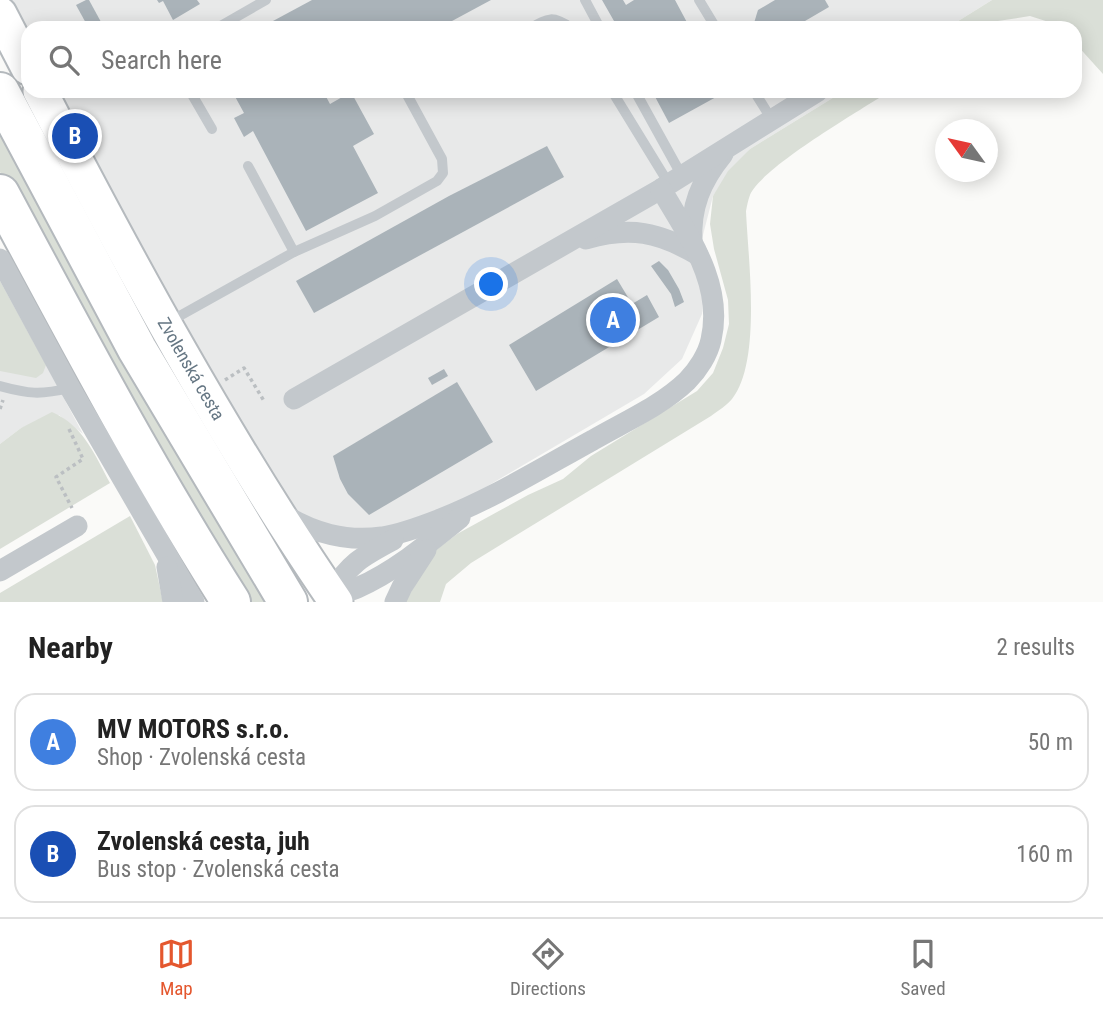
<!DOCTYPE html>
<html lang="en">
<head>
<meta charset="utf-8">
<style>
	:root { --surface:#fff; --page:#f2f2f2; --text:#222; --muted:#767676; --line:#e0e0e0; --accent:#e4572e }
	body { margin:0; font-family:"Roboto Condensed",sans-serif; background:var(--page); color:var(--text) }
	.compass { position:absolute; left:935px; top:119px; width:63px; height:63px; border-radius:50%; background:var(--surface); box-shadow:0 4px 18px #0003; rotate:303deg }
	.you { position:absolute; left:492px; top:285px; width:24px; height:24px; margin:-18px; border:5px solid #fff; border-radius:50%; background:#1a73e8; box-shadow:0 0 0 10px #1a73e833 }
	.badge { display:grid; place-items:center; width:46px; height:46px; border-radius:50%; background:var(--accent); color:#fff; font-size:23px; font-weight:700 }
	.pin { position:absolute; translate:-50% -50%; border:4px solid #fff; box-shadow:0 2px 7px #0006 }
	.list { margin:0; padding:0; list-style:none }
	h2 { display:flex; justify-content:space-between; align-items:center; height:91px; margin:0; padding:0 28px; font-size:30px }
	h2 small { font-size:23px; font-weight:400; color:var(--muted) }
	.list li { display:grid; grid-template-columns:46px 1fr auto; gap:21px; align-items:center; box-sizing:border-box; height:98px; margin:0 14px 14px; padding:0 14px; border:2px solid var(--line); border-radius:21px }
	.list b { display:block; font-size:26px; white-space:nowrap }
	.list p { margin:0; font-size:23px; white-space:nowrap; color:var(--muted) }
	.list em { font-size:23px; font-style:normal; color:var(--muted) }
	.icon { flex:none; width:38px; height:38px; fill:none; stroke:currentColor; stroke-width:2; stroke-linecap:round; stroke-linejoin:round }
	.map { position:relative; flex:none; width:1103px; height:602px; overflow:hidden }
	.search { position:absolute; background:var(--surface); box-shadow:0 4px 18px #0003; left:21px; right:21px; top:21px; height:77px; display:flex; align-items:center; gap:18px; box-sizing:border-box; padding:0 24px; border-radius:21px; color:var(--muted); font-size:26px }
	.sheet { height:315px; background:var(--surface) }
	nav { display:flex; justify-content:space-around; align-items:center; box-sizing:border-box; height:98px; border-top:2px solid var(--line); background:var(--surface); font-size:19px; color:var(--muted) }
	nav a { display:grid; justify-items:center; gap:4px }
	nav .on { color:var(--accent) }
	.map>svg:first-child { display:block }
</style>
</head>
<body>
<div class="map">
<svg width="1103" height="602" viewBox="0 0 1103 602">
	<rect width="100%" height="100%" fill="#fafaf8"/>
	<g fill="#e8e9e9">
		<path d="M1,0H992L947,28H28V49Z"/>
		<path d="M51,91H844L750,149L713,196L695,266L704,291L702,314L682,359L644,394L474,494L425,520L346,533L293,513L274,489Z"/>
		<path d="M0,281L46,365L83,434L59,415L21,428L0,444Z"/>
	</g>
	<g fill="#dadfd7">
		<path d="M992,0H1103V74L1075,43V28H1060L1055,24L1030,16L998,21L988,28H947Z"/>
		<path d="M844,91H890C861,110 762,167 750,195C748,200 747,206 746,211C748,259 762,361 732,399C727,405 718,411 711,416L471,563L446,584L440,602H405L436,550L457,534L528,495L563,479L591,456L697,391L713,373L723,348L729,324L728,300L714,249L710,224L713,196L728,171L750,149Z"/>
		<path d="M0,121L272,602H245L65,292L0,172Z"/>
		<path d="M0,281L46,365L43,373L36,378L0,371Z"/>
		<path d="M52,412C83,425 95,455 110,483L0,549V444L21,428Z"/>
		<path d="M130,516L155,565L163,602H0V593Z"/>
	</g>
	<g fill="#aab3b9">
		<path d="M86,0H89L101,22L87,25L76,5Z"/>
		<path d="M157,0H197L200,4L173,20L163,1L159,3Z"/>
		<path d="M312,0H491L439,28H260Z"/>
		<path d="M602,0H623L626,5L634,0H675L690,28H618Z"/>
		<path d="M775,0H825L829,7L793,28H768L754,23L758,10Z"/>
		<path d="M232,91H323L330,104L351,92L374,134L353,146L378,193L306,231L253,131L244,137L234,118L244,113Z"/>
		<path d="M652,91H727L669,123Z"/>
		<path d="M547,146L564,177L314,313L296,281L449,196Z"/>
		<path d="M659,261L668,270L679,289L684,302L675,307L671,294L651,266Z"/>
		<path d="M617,279L632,304L647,295L659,317L536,391L509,345Z"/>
		<path d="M444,369L448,376L432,385L428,378Z"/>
		<path d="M457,382L493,442L369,515L348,494L340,479L333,456Z"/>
	</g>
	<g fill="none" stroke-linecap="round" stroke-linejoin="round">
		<defs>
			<g id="primary">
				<path d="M0,14L28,68"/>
				<path d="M40,91C130,265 225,440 336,602"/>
			</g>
			<g id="motorway">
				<path d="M0,92L137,349L288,602"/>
				<path d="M0,194C74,332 147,470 231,602"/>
			</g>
		</defs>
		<use href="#primary" stroke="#b5babe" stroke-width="37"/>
		<use href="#motorway" stroke="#b4b9bd" stroke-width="42"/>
		<g stroke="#bbbfc2" stroke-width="3.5" stroke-dasharray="3.5 3.5" stroke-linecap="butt">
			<path d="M225,380L244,368L264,401"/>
			<path d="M0,409L3,400"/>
			<path d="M69,429L83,459L56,477L72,508"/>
		</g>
		<g stroke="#c3c8cc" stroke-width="10">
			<path d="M585,0L600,28"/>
			<path d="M699,0L716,28"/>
			<path d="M217,28L266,0"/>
			<path d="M531,28C548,18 553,15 571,28"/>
			<path d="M190,91L212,129"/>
			<path d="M612,91L669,184"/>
			<path d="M635,91L682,176"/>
			<path d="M754,91L772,120"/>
			<path d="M45,96L66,91"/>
			<path d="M294,252L375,216L437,181L443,173L442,159L405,91"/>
			<path d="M167,323L294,252L248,166"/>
			<path d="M0,386C29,394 40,395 70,388"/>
		</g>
		<g stroke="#c3c8cc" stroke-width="21">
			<path d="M586,239C630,226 659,232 698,255"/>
			<path d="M692,242C690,207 701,181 723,154"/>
			<path d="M0,259L70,388L194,602"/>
			<path d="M294,399L661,189L818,91"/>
			<path d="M281,513C313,533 345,542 382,537C401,534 420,527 438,520C492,499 542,468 593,440C624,422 661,406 687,381C698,370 708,354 711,340C724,283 688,236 661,189"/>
			<path d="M167,567L173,602"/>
			<path d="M0,571L77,526"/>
			<path d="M330,594C339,592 349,592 357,588C394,572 429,543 460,518"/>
			<path d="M330,594C350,563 361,557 393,540"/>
			<path d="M395,602L402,587L426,550"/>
		</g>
		<use href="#primary" stroke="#fff" stroke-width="33"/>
		<use href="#motorway" stroke="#fff" stroke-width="38"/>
	</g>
	<g text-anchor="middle" stroke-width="7" stroke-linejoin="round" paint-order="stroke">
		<g font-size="18" fill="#657683" stroke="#fff">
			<text transform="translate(191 369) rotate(60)" y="6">Zvolenská cesta</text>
		</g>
	</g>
</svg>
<svg class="compass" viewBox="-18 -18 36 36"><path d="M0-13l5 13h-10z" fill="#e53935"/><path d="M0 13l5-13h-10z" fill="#767676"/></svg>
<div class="you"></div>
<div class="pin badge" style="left:613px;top:320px;background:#3f7fe0">A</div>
<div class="pin badge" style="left:75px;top:136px;background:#1a4fb4">B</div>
<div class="search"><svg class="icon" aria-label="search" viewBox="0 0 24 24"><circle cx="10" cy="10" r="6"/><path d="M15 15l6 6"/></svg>Search here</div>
</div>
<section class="sheet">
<h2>Nearby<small>2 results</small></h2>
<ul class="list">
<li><span class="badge" style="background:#3f7fe0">A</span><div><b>MV MOTORS s.r.o.</b><p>Shop · Zvolenská cesta</p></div><em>50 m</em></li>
<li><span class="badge" style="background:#1a4fb4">B</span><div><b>Zvolenská cesta, juh</b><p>Bus stop · Zvolenská cesta</p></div><em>160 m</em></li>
</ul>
</section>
<nav>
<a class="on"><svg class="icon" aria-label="map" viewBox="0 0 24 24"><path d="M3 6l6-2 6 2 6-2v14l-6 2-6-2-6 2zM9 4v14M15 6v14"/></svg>Map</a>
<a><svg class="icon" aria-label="directions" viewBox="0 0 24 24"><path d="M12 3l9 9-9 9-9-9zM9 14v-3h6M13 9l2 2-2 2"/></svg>Directions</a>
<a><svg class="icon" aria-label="saved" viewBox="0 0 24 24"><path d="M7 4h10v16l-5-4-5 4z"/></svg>Saved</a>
</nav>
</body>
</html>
